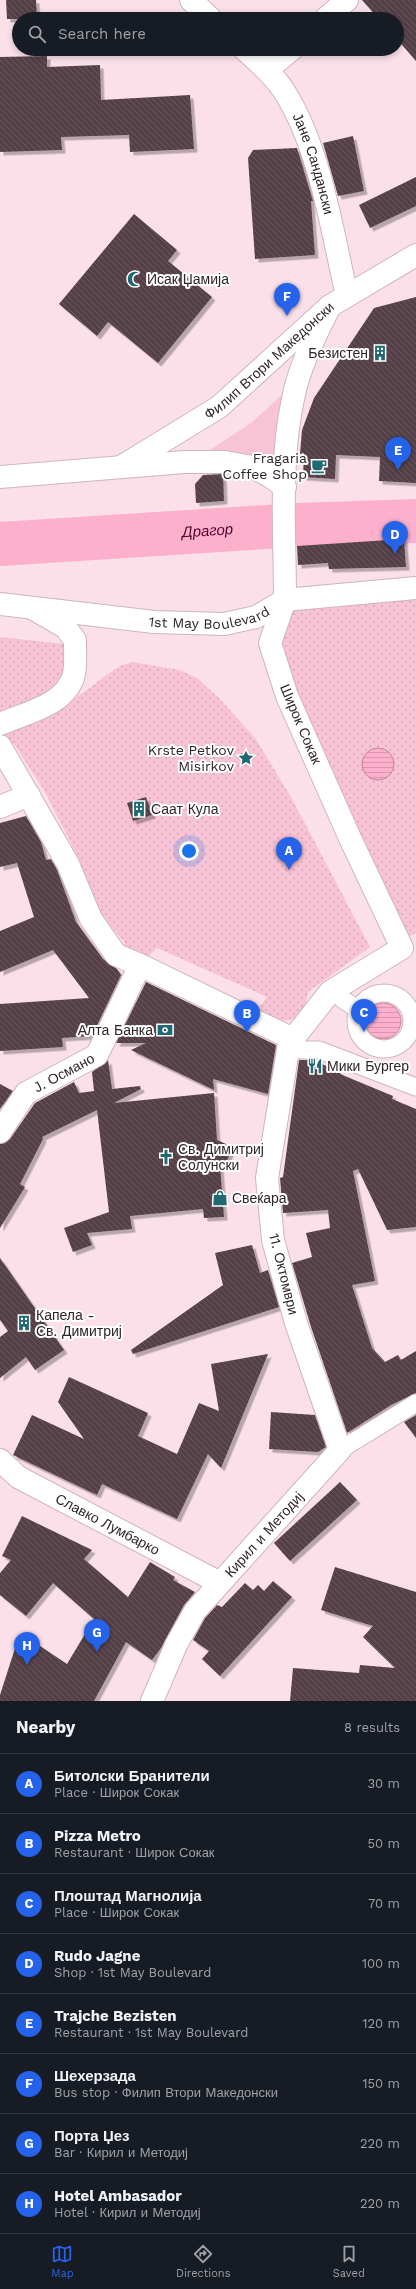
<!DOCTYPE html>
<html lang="en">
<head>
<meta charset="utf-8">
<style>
	:root { --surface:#171b24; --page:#20242c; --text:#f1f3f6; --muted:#9ea1a6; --line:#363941; --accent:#2563eb }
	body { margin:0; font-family:"Work Sans",sans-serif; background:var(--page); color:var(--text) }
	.you { position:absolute; left:189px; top:851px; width:14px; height:14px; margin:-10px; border:3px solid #fff; border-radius:50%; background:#1a73e8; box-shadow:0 0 0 6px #1a73e833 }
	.badge { display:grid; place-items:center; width:26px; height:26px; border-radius:50%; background:var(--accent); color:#fff; font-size:13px; font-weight:700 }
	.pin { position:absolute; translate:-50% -33px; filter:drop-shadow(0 1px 2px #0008) }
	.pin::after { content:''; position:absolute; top:21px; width:14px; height:12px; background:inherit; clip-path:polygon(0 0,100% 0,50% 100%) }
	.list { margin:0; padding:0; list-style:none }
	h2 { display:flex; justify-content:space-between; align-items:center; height:52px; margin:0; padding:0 16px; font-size:17px }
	h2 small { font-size:13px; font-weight:400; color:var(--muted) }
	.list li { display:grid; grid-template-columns:26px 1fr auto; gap:12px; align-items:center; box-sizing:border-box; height:60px; padding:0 16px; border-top:1px solid var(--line) }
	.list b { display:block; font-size:15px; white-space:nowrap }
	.list p { margin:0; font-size:13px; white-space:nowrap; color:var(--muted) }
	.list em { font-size:13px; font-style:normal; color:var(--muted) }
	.icon { flex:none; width:22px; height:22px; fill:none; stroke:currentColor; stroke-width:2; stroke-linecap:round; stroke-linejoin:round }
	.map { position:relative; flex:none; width:416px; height:1701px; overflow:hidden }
	.search { position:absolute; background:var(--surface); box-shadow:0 2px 6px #0003; left:12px; right:12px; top:12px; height:44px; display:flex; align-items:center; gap:10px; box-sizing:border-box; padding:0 14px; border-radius:22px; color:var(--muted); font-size:15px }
	.sheet { height:532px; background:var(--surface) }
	nav { display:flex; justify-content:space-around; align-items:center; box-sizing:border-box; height:56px; border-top:1px solid var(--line); background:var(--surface); font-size:11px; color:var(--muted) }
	nav a { display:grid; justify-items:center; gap:2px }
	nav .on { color:var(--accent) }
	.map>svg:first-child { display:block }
</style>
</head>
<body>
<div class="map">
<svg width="416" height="1701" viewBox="0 0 416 1701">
	<defs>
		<pattern id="park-dots" width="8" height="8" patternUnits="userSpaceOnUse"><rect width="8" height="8" fill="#f7c3d5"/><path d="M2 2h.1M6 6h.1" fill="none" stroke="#d4a7b7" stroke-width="1.8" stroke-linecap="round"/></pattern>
		<pattern id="water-rules" width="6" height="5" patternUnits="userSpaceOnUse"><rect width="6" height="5" fill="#fdb0cc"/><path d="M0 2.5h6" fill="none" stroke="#d997af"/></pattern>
		<pattern id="building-back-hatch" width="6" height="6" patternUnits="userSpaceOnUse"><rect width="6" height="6" fill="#554047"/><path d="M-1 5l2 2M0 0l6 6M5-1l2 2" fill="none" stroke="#6b595f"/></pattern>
		<filter id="shadow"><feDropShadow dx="3.5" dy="3.5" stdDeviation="0" flood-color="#0004"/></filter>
	</defs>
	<rect width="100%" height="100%" fill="#fbe0e9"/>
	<path fill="#f7c3d5" d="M285,392L274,462L236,453L210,450L251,423Z"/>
	<g fill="url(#park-dots)">
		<path d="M416,588V933L410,936L402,948L270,643L285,600Z"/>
		<path d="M0,637L73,645L66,687L0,723Z"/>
		<path d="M132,662L180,670L197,678L220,699L255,738L291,797L370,947L308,992C303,1026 286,1024 259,1014V1008L267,997L157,948L140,965L116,955L125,943L99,912L75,851L45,792L14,744L0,743V727C24,718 52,711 75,698C95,687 109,668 132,662Z"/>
	</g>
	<g fill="url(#water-rules)" stroke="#bf869b">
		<circle cx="378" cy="764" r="16"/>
		<circle cx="383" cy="1021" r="18"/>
	</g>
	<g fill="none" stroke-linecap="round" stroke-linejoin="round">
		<path stroke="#fdb0cc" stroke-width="44" id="s1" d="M0,544L297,525L416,521"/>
	</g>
	<g fill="url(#building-back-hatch)" filter="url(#shadow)">
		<path d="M6,0H36L37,19H7Z"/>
		<path d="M362,0H416V61L397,39V19H379Z"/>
		<path d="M47,56V67L100,65L101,100L190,95L194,149L130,152L129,135L61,137L62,150L0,152V57Z"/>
		<path d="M353,136L364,191L338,196L323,143Z"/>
		<path d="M297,148L313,201H311L315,255L255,259L248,158L253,150Z"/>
		<path d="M416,177V206L370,228L359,205Z"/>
		<path d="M134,214L177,250L168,261L212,297L158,363L108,322L97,336L59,304Z"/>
		<path d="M416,297V483L379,481L380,457L336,455L335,479L303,477L304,453L300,454L302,430L314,398L374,308Z"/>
		<path d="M223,474L224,501L196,503L195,484L203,475Z"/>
		<path d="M404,539L406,567L329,569L328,563L298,565L297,546Z"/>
		<path d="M146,797L152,815L133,821L127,803Z"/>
		<path d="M26,816L41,842L46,860L51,859L57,870L76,922L103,959L117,969L121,975L92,1036L62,1038L63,1047L0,1051V1004L89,998L53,950L0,972V931L34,917L17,863L0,867V823Z"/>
		<path d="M146,982L276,1045L268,1094L213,1079L214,1090L131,1050L146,1043H116Z"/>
		<path d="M108,1060L112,1089L140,1086L141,1089L114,1103L214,1093L217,1140L226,1144L231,1149L228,1159L220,1165L224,1217L204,1218L203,1209L130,1216L132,1229L87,1233L92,1245L73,1252L64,1228L109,1212L97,1110L42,1137L43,1139L20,1184L25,1187L0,1228V1144L10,1139L35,1103L74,1082L79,1093L94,1091L92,1072Z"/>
		<path d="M299,1060H312L341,1072L340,1074L393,1096L392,1099L416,1109V1227L387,1230L358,1169L353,1171L375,1281L352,1285L372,1348L385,1362L398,1355L401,1360L416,1351V1393L391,1405L347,1433L311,1327L292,1263L312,1257L306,1233L330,1228L328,1210L283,1213L280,1178L283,1177Z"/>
		<path d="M0,1084L13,1091L0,1109Z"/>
		<path d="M252,1245L260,1273L268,1270L279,1307L133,1354L131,1350L223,1285L215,1253Z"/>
		<path d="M0,1258L64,1350L35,1370L26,1357L0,1378V1337L8,1331L0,1320Z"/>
		<path d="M268,1354L221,1468L208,1454L177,1519L102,1484L97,1495L13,1455L32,1415L84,1439L58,1402L69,1377L148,1413L138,1436L177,1454L199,1403L219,1411L211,1364Z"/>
		<path d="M271,1412L315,1415L326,1447L318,1452L269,1449Z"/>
		<path d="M416,1415V1438L404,1422Z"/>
		<path d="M340,1482L357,1500L290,1561L274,1543Z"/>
		<path d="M22,1516L92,1550L84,1559L128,1597L150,1562L175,1577L173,1580L195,1592L184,1605L161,1648L152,1660L126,1642L94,1701H0V1695L19,1636L37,1644L67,1664L94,1619L53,1583L26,1616L0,1595V1573L11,1560L2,1556Z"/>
		<path d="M335,1567L416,1592V1701H290L293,1668L359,1673L360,1665L395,1668L363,1637L373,1626L321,1610Z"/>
		<path d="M273,1581L292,1597L220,1676L202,1659L209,1651L193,1640L205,1618L217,1605L222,1607L245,1583L253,1590L258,1585L264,1591Z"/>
	</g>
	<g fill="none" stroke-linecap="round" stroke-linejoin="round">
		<defs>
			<g id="pedestrian">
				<circle cx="384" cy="1021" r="28"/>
				<path d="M342,999L359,1010"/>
				<path d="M301,1050H319L416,1087"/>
				<path d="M340,1450L416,1403"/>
			</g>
			<g id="minor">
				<path d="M191,0L211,19"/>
				<path d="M325,19L347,0"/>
				<path id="s2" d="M244,49C258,62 274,75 284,91C320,147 332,231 347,296"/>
				<path d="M267,70L292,49"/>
				<path d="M0,724C25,713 67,705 74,674C76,664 75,651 75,640L65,627L32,608"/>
				<path d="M0,807L29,795"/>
				<path id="s3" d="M0,1132L26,1093L97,1055L140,965"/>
				<path id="s4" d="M0,1460L18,1477L220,1583"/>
				<path id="s5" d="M152,1701L176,1645L195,1611L340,1450L296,1323L273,1240L267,1178L289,1044"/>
			</g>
			<g id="tertiary">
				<path d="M0,746L68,864L91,919L116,955L140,965L293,1039"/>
				<path d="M289,1044L330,992L402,948L349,836L287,696L270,643L285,600L416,588"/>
			</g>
			<g id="secondary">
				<path id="s6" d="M121,467L219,407L330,306L416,255"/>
				<path d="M0,477L184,462H225L253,467L271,477L285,487"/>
				<path id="s7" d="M0,604L154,622L224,624L256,617L285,600C285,534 279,464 293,399C299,367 315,336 330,306"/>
			</g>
		</defs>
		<use href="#pedestrian" stroke="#cfb5be" stroke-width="19"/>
		<use href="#minor" stroke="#cfb5be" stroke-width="24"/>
		<use href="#tertiary" stroke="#cfb5be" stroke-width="24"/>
		<use href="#secondary" stroke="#cfb5be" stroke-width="24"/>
		<use href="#pedestrian" stroke="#fff" stroke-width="17"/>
		<use href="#minor" stroke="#fff" stroke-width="22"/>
		<use href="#tertiary" stroke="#fff" stroke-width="22"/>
		<use href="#secondary" stroke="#fff" stroke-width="22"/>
	</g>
	<defs>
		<symbol id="mosque-bare" viewBox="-9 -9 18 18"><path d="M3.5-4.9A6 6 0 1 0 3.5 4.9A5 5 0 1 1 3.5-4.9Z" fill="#1e6972" stroke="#fff" stroke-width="2.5" paint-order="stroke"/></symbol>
		<symbol id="building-bare" viewBox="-9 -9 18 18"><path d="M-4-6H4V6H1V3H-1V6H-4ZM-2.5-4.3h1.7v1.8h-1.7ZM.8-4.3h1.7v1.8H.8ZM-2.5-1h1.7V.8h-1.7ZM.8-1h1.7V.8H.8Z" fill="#1e6972" stroke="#fff" stroke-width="2.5" paint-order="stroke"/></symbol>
		<symbol id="cafe-bare" viewBox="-9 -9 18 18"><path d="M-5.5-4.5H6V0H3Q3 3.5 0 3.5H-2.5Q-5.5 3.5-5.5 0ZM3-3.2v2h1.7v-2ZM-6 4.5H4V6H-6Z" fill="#1e6972" stroke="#fff" stroke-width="2.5" paint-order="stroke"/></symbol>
		<symbol id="sight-bare" viewBox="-9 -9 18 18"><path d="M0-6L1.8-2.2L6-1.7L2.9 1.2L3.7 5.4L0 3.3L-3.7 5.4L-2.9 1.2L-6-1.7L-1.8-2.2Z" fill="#1e6972" stroke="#fff" stroke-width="2.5" paint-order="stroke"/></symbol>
		<symbol id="bank-bare" viewBox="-9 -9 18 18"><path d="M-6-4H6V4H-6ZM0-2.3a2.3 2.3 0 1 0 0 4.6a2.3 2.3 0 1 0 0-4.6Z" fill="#1e6972" stroke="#fff" stroke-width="2.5" paint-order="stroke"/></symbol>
		<symbol id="restaurant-bare" viewBox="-9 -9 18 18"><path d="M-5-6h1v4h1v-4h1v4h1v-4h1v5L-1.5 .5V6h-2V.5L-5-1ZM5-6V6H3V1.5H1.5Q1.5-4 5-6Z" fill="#1e6972" stroke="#fff" stroke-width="2.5" paint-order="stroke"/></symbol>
		<symbol id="church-bare" viewBox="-9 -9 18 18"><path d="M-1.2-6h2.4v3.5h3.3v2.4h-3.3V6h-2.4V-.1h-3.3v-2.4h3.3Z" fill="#1e6972" stroke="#fff" stroke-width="2.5" paint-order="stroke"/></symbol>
		<symbol id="shop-bare" viewBox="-9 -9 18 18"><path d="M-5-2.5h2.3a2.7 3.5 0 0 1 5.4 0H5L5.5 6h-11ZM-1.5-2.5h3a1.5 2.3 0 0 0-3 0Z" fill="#1e6972" stroke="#fff" stroke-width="2.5" paint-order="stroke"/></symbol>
	</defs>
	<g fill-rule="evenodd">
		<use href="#mosque-bare" x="124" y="268" width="22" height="22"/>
		<use href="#building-bare" x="369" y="342" width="22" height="22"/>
		<use href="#cafe-bare" x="308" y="455" width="22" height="22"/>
		<use href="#sight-bare" x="235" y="747" width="22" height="22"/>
		<use href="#building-bare" x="128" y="798" width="22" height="22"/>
		<use href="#bank-bare" x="154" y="1019" width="22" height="22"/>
		<use href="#restaurant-bare" x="304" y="1055" width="22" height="22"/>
		<use href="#church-bare" x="155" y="1146" width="22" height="22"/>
		<use href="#shop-bare" x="209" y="1187" width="22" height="22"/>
		<use href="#building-bare" x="13" y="1312" width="22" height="22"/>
	</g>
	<g text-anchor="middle" stroke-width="4" stroke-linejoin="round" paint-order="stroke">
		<g font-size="14" fill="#2f2529" stroke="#fff">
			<text dy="5" stroke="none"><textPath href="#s2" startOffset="137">Јане Сандански</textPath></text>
			<text dy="5" stroke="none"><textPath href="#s6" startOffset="183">Филип Втори Македонски</textPath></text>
			<text dy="5" stroke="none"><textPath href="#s7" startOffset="211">1st May Boulevard</textPath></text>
			<text transform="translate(301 724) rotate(67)" y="5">Широк Сокак</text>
			<text dy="5" stroke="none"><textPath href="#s3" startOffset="90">Ј. Османо</textPath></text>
			<text transform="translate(284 1274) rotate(76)" y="5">11. Октомври</text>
			<text dy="5" stroke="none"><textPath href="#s4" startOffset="126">Славко Лумбарко</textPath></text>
			<text dy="5" stroke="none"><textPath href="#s5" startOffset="203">Кирил и Методиј</textPath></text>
		</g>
		<g font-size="14" fill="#2f2529" stroke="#fff" text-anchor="start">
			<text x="147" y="284">Исак Џамија</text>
			<text x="368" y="358" text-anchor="end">Безистен</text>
			<text x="307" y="463" text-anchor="end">Fragaria<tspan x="307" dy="16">Coffee Shop</tspan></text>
			<text x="234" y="755" text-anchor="end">Krste Petkov<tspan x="234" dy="16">Misirkov</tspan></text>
			<text x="151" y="814">Саат Кула</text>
			<text x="153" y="1035" text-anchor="end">Алта Банка</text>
			<text x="327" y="1071">Мики Бургер</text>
			<text x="178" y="1154">Св. Димитриј<tspan x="178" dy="16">Солунски</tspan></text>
			<text x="232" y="1203">Свеќара</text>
			<text x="36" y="1320">Капела -<tspan x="36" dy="16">Св. Димитриј</tspan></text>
		</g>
		<g font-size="15" font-style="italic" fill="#55002e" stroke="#fff">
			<text dy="5" stroke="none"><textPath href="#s1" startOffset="208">Драгор</textPath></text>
		</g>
	</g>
</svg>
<div class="you"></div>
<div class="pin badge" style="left:289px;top:870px">A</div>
<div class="pin badge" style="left:247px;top:1033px">B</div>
<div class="pin badge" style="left:364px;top:1032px">C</div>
<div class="pin badge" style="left:395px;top:554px">D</div>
<div class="pin badge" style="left:398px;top:470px">E</div>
<div class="pin badge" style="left:287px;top:316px">F</div>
<div class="pin badge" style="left:97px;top:1652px">G</div>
<div class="pin badge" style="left:27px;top:1665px">H</div>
<div class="search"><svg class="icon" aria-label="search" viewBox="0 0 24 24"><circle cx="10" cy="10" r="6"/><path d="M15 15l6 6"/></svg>Search here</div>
</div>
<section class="sheet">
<h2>Nearby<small>8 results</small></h2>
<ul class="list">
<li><span class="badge">A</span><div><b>Битолски Бранители</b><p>Place · Широк Сокак</p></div><em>30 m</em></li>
<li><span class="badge">B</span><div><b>Pizza Metro</b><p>Restaurant · Широк Сокак</p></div><em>50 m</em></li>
<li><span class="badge">C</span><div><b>Плоштад Магнолија</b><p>Place · Широк Сокак</p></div><em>70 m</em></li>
<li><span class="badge">D</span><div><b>Rudo Jagne</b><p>Shop · 1st May Boulevard</p></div><em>100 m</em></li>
<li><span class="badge">E</span><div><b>Trajche Bezisten</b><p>Restaurant · 1st May Boulevard</p></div><em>120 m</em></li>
<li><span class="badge">F</span><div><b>Шехерзада</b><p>Bus stop · Филип Втори Македонски</p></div><em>150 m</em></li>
<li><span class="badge">G</span><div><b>Порта Џез</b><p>Bar · Кирил и Методиј</p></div><em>220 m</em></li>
<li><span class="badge">H</span><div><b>Hotel Ambasador</b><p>Hotel · Кирил и Методиј</p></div><em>220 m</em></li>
</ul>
</section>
<nav>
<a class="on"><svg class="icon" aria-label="map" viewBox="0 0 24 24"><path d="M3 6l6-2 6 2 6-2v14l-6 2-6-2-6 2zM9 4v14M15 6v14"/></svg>Map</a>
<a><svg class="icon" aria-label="directions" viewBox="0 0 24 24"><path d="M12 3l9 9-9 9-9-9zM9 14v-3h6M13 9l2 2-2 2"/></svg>Directions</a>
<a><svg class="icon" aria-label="saved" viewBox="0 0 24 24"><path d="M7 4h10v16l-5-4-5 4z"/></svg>Saved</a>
</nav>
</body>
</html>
